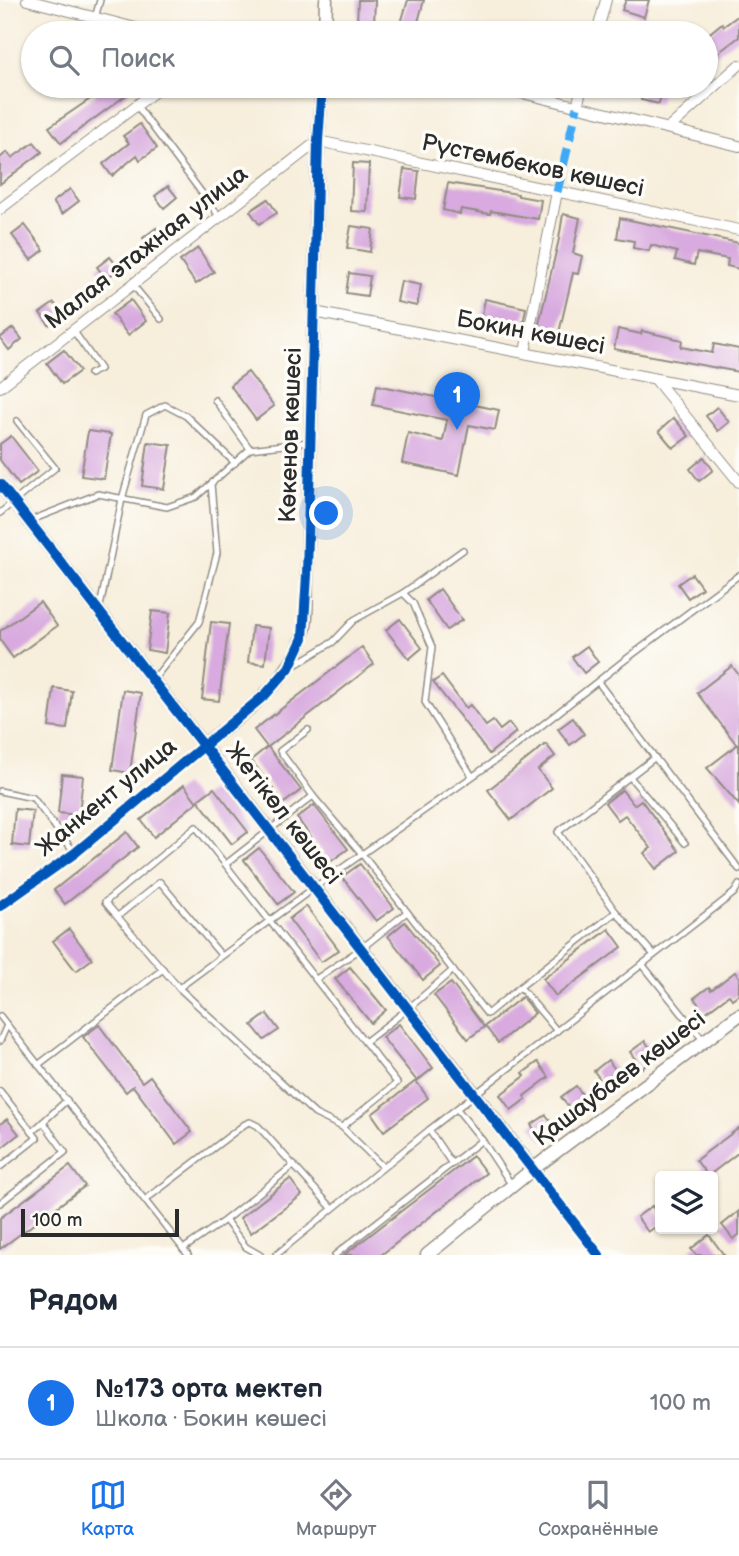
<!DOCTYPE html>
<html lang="ru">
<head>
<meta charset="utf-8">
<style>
	:root { --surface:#fff; --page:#f6f6f7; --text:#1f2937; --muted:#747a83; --line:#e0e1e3; --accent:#1a73e8 }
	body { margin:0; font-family:"Balsamiq Sans",sans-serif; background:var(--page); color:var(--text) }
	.controls { position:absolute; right:21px; bottom:21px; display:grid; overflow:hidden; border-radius:7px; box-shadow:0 2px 5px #0004 }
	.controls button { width:63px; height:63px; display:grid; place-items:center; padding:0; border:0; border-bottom:2px solid var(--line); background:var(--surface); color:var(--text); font:35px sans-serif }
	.scale { position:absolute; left:21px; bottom:18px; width:158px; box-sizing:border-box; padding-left:7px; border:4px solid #2b2b2b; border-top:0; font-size:19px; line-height:24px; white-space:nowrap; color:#2b2b2b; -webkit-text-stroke:5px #fdfcf7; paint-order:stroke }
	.you { position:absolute; left:327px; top:514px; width:24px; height:24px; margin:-18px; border:5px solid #fff; border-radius:50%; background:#1a73e8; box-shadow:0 0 0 10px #1a73e833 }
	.badge { display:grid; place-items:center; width:46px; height:46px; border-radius:50%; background:var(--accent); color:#fff; font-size:23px; font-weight:700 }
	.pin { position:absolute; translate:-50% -58px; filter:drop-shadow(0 2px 4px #0008) }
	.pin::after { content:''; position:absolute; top:37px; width:24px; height:21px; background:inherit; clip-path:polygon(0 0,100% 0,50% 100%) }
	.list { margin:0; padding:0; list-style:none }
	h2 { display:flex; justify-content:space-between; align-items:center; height:91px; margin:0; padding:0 28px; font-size:30px }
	h2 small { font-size:23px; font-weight:400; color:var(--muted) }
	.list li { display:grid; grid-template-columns:46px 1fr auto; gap:21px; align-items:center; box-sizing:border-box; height:112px; padding:0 28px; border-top:2px solid var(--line) }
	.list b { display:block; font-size:26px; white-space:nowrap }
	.list p { margin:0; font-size:23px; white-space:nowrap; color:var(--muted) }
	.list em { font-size:23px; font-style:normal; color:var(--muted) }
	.icon { flex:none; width:38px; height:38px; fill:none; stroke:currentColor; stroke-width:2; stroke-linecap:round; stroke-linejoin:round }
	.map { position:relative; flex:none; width:739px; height:1255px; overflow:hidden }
	.search { position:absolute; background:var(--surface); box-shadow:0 2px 5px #0004; left:21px; right:21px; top:21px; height:77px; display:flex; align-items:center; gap:18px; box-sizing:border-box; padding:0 24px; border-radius:38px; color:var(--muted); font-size:26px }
	.sheet { height:203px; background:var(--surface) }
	nav { display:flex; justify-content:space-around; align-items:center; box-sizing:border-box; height:98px; border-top:2px solid var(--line); background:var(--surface); font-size:19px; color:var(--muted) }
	nav a { display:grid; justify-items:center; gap:4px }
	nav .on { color:var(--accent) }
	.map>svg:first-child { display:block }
</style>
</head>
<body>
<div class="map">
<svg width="739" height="1255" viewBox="0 0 739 1255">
	<rect width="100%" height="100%" fill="#fdfcf7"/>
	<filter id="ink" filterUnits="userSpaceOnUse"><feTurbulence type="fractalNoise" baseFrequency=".0143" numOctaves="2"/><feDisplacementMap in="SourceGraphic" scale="14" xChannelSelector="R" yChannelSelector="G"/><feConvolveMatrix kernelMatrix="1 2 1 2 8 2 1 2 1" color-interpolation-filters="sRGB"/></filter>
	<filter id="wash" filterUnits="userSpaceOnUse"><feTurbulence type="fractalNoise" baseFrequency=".00686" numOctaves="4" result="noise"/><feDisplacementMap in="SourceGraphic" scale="28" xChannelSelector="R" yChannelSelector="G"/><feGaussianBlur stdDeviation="1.57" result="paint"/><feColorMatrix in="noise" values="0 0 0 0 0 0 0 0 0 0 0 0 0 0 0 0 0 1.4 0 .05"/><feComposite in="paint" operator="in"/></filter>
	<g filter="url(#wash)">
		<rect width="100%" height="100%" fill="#f7eedb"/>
		<g id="blocks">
			<g fill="#d8aadf">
				<path d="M358,0H375L374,24L357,23Z"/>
				<path d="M408,0H424L415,33H398Z"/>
				<path d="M626,0H649L644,17L622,10Z"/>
				<path d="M739,15V37L706,62V36L722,23L724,26Z"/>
				<path d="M103,86H124L129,93L61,143L49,127L96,95L94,92Z"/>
				<path d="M644,86H662L659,104L641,100Z"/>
				<path d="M140,124L157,148L140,160L137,155L112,176L103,164L129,143L123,136Z"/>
				<path d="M34,142L42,152L0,184V158L7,152L12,158Z"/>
				<path d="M353,163L369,164L367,212L351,211Z"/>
				<path d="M404,169L419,171L416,199L400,197Z"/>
				<path d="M448,183L518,194V196L541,200L538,219L491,211L490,214L461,209L460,214L443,210Z"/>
				<path d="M168,186L177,197L164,208L155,196Z"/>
				<path d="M70,189L79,201L62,214L53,202Z"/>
				<path d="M268,199L277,213L259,224L250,211Z"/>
				<path d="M563,214L580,218L573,253L582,256L578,274L573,273L558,337L537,332L559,239Z"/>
				<path d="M620,218L739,243V269L727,266L728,259L697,253L694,265L675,260L677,252L651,245L649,251L633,248L634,241L617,238Z"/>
				<path d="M25,225L44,250L31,260L12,235Z"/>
				<path d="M351,226L373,229L370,252L347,248Z"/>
				<path d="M156,228L166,239L152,250L143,238Z"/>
				<path d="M198,248L214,272L196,284L180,261Z"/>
				<path d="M110,257L119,268L106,279L97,267Z"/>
				<path d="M349,273L370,276L367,296L346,293Z"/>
				<path d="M401,281L421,285L417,306L397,302Z"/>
				<path d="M485,299L526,308L522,329L481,320Z"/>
				<path d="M131,300L146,321L128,335L112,314Z"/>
				<path d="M54,303L63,314L49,325L40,313Z"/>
				<path d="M13,328L22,339L9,350L0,338Z"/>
				<path d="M618,329L641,334L642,331L682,340L681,347L712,353L714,344L739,349V372L614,349Z"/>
				<path d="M64,350L80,371L62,384L47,363Z"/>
				<path d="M248,372L274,406L256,420L230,385Z"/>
				<path d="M377,385L499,410L495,430L469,425L459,475L402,463L408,433L443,441L447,420L373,405Z"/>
				<path d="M717,407L729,422L718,431L706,416Z"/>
				<path d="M674,418L689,436L673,448L659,431Z"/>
				<path d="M88,431L111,434L104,479L81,476Z"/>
				<path d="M11,436L38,471L19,485L0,460V444Z"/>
				<path d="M148,442L171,445L164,489L142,486Z"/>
				<path d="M704,457L713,470L699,481L690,469Z"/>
				<path d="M692,574L702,588L688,598L678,584Z"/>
				<path d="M440,589L462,620L447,630L426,600Z"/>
				<path d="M40,602L57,626L13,658L0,640V631Z"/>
				<path d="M152,611L170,613L165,653L147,650Z"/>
				<path d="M400,619L422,648L409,659L386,630Z"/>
				<path d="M211,622L229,624L219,701L202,699Z"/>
				<path d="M252,626L269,628L265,664L248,662Z"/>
				<path d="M587,646L598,662L584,673L572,657Z"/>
				<path d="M362,647L374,664L268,747L301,790L284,803L251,760L267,747L254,730Z"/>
				<path d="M732,666L739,675V805L707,768L737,745L697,693Z"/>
				<path d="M442,676L466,708L470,705L486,726L493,721L500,730L509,723L516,732L489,754L433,682Z"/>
				<path d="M54,688L72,691L67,729L49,727Z"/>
				<path d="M123,690L141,693L130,773L112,770Z"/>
				<path d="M573,718L584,734L570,745L558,729Z"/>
				<path d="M546,744L555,756L538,770L552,788L511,820L488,790Z"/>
				<path d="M62,774L83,776L79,815L58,813Z"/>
				<path d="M184,785L197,802L154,837L141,820Z"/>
				<path d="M214,788L248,832L232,844L198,800Z"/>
				<path d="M622,790L634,805L641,800L679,851L656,869L644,853L651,848L625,815L618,820L605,803Z"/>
				<path d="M314,805L348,849L330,862L297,818Z"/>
				<path d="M15,809L33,811L29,847L12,845Z"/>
				<path d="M127,832L138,847L65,904L54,890Z"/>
				<path d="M259,848L294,892L278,904L244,860Z"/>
				<path d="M360,864L394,908L376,921L342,877Z"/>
				<path d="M306,906L339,950L321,962L289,919Z"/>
				<path d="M405,922L440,966L423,980L388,936Z"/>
				<path d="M69,929L92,959L76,971L53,941Z"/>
				<path d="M609,929L622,947L556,996L543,979Z"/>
				<path d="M350,967L386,1010L371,1023L335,979Z"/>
				<path d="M735,972L739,977V994L732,999L729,995L705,1013L694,998L709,987L711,990Z"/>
				<path d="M451,983L484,1027L468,1039L434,995Z"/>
				<path d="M522,997L535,1013L498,1043L485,1026Z"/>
				<path d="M267,1014L279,1030L264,1040L252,1025Z"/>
				<path d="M399,1024L433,1068L417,1081L382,1037Z"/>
				<path d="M99,1025L142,1082L150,1076L192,1132L176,1144L133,1086L126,1092L83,1037Z"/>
				<path d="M645,1041L657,1057L642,1068L630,1052Z"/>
				<path d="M608,1060L620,1076L605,1086L594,1071Z"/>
				<path d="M538,1062L549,1077L524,1096L526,1099L511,1110L500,1095L525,1076L523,1073Z"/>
				<path d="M416,1081L428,1098L384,1131L372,1114Z"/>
				<path d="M576,1086L587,1101L572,1112L561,1097Z"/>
				<path d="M546,1115L558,1130L543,1141L531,1125Z"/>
				<path d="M7,1119L19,1134L0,1149V1124Z"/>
				<path d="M739,1128V1152L708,1176L696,1160Z"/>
				<path d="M473,1156L486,1173L381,1255H344Z"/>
				<path d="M70,1166L85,1186L0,1249V1218Z"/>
				<path d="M290,1179L302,1195L251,1233L240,1218Z"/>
				<path d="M652,1206L660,1217V1224L648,1232L637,1217Z"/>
				<path d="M739,1211V1235L733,1239L722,1225Z"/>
				<path d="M709,1235L724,1255H696L691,1249Z"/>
			</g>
		</g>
	</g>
	<g filter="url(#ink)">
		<use href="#blocks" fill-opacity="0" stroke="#918c83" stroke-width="2"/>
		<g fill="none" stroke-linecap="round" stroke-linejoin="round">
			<defs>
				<g id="service">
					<path d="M95,18L100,0"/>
					<path d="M137,106L219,216"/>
					<path d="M132,284L161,319"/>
					<path d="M73,330L100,369L90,374"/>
					<path d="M215,400L250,449"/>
					<path d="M0,513L55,468L17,421"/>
					<path d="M29,521L98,494L167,507L196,497L250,449L308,442"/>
					<path d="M403,593L413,603L432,647L425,702L472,776"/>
					<path d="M100,607L122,499L146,415L165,405L186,416L235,463"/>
					<path d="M295,665L333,642L354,620L403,593L463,550"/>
					<path d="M153,680L199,622L217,553L211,484"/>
					<path d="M598,682L739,869"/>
					<path d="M308,730L280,751L313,796L362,854L487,1014L520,987L557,1031"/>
					<path d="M654,758L558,832L616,912L654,955"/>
					<path d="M630,777L685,843"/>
					<path d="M0,791L33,798L75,853"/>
					<path d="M226,864L313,796"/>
					<path d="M118,916L160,882L221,955"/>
					<path d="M642,964L704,1041"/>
					<path d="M316,979L362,948L407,912"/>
					<path d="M520,987L616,912"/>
					<path d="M179,988L315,887L513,748L621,663L739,575"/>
					<path d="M0,1016L188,1255"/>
					<path d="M0,1041L7,1025"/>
					<path d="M365,1042L409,1008L453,970"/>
					<path d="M38,1065L163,969"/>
					<path d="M0,1091L37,1138L0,1167"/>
					<path d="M342,1127L397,1083L196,827L105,902L179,988L315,1114L342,1127L383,1167"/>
					<path d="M429,1130L452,1164"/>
					<path d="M32,1132L67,1100"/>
					<path d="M482,1140L511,1184"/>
					<path d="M145,1200L245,1124L250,1122L258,1126L332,1208"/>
					<path d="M0,1203L65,1152L43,1122"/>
					<path d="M225,1220L246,1247L260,1255"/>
					<path d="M183,1249L225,1220L294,1165"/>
					<path d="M276,1255L429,1130L734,893L739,885"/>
					<path d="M335,1255L482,1140L457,1109"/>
				</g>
				<g id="minor">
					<path d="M27,0L155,33"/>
					<path d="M597,33L606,0"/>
					<path d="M494,86L739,146"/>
					<path d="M577,107L582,86"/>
					<path d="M670,127L739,65"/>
					<path d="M0,209L162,86"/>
					<path d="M314,312L739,395"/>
					<path d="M525,352L557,192"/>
					<path d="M656,380L739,482"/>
					<path d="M0,387L318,141L739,230"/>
					<path d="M0,906L75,853L204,745"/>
					<path d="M533,1169L599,1255"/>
				</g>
				<g id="tertiary">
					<path d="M325,33L326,0"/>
					<path d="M0,484L533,1169"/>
					<path d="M204,745C240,715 287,686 302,639C308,622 306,593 307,575L318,141L322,86"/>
					<path d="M427,1255L533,1169L739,1015"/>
				</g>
			</defs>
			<use href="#service" stroke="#918c83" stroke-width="8"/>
			<use href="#minor" stroke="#918c83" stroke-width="12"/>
			<use href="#tertiary" stroke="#918c83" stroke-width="15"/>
			<use href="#service" stroke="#fff" stroke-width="5"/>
			<use href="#minor" stroke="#fff" stroke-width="10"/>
			<use href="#tertiary" stroke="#fff" stroke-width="12"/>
			<path stroke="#3fa9f5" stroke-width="9" stroke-dasharray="18 9" stroke-linecap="butt" d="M557,192L577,107"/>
			<defs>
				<g id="cycleway">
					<path d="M0,484L599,1255"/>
					<path d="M0,906L75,853L266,694L289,668L303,638L307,575L318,141L322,86"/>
				</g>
			</defs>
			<use href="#cycleway" stroke="#fdfcf7" stroke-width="15"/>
			<use href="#cycleway" stroke="#0057b8" stroke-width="10"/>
		</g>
	</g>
	<g text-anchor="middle" stroke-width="7" stroke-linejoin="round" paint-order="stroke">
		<g font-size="24" fill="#2b2b2b" stroke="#fdfcf7">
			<text transform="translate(533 165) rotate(12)" y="8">Рүстембеков көшесі</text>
			<text transform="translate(146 247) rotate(-38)" y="8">Малая этажная улица</text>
			<text transform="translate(531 332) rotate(11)" y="8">Бокин көшесі</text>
			<text transform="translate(290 435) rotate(-88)" y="8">Көкенов көшесі</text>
			<text transform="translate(106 797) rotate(-39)" y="8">Жанкент улица</text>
			<text transform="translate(284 813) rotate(52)" y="8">Жетікөл көшесі</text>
			<text transform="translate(619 1078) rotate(-37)" y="8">Қашаубаев көшесі</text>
		</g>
	</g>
</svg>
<div class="controls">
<button><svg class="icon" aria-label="layers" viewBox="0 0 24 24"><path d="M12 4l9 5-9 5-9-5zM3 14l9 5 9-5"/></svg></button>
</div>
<div class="scale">100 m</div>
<div class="you"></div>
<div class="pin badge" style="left:457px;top:430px">1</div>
<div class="search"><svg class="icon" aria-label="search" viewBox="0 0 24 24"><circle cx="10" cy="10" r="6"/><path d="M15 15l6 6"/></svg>Поиск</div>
</div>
<section class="sheet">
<h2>Рядом<small></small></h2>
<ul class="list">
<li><span class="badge">1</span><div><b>№173 орта мектеп</b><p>Школа · Бокин көшесі</p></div><em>100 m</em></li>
</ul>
</section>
<nav>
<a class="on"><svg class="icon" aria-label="map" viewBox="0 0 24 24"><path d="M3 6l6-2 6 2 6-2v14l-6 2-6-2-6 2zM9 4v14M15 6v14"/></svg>Карта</a>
<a><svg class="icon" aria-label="directions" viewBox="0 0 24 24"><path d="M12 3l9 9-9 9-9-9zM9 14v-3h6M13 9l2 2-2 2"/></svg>Маршрут</a>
<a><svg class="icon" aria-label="saved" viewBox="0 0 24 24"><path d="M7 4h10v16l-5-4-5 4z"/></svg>Сохранённые</a>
</nav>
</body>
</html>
